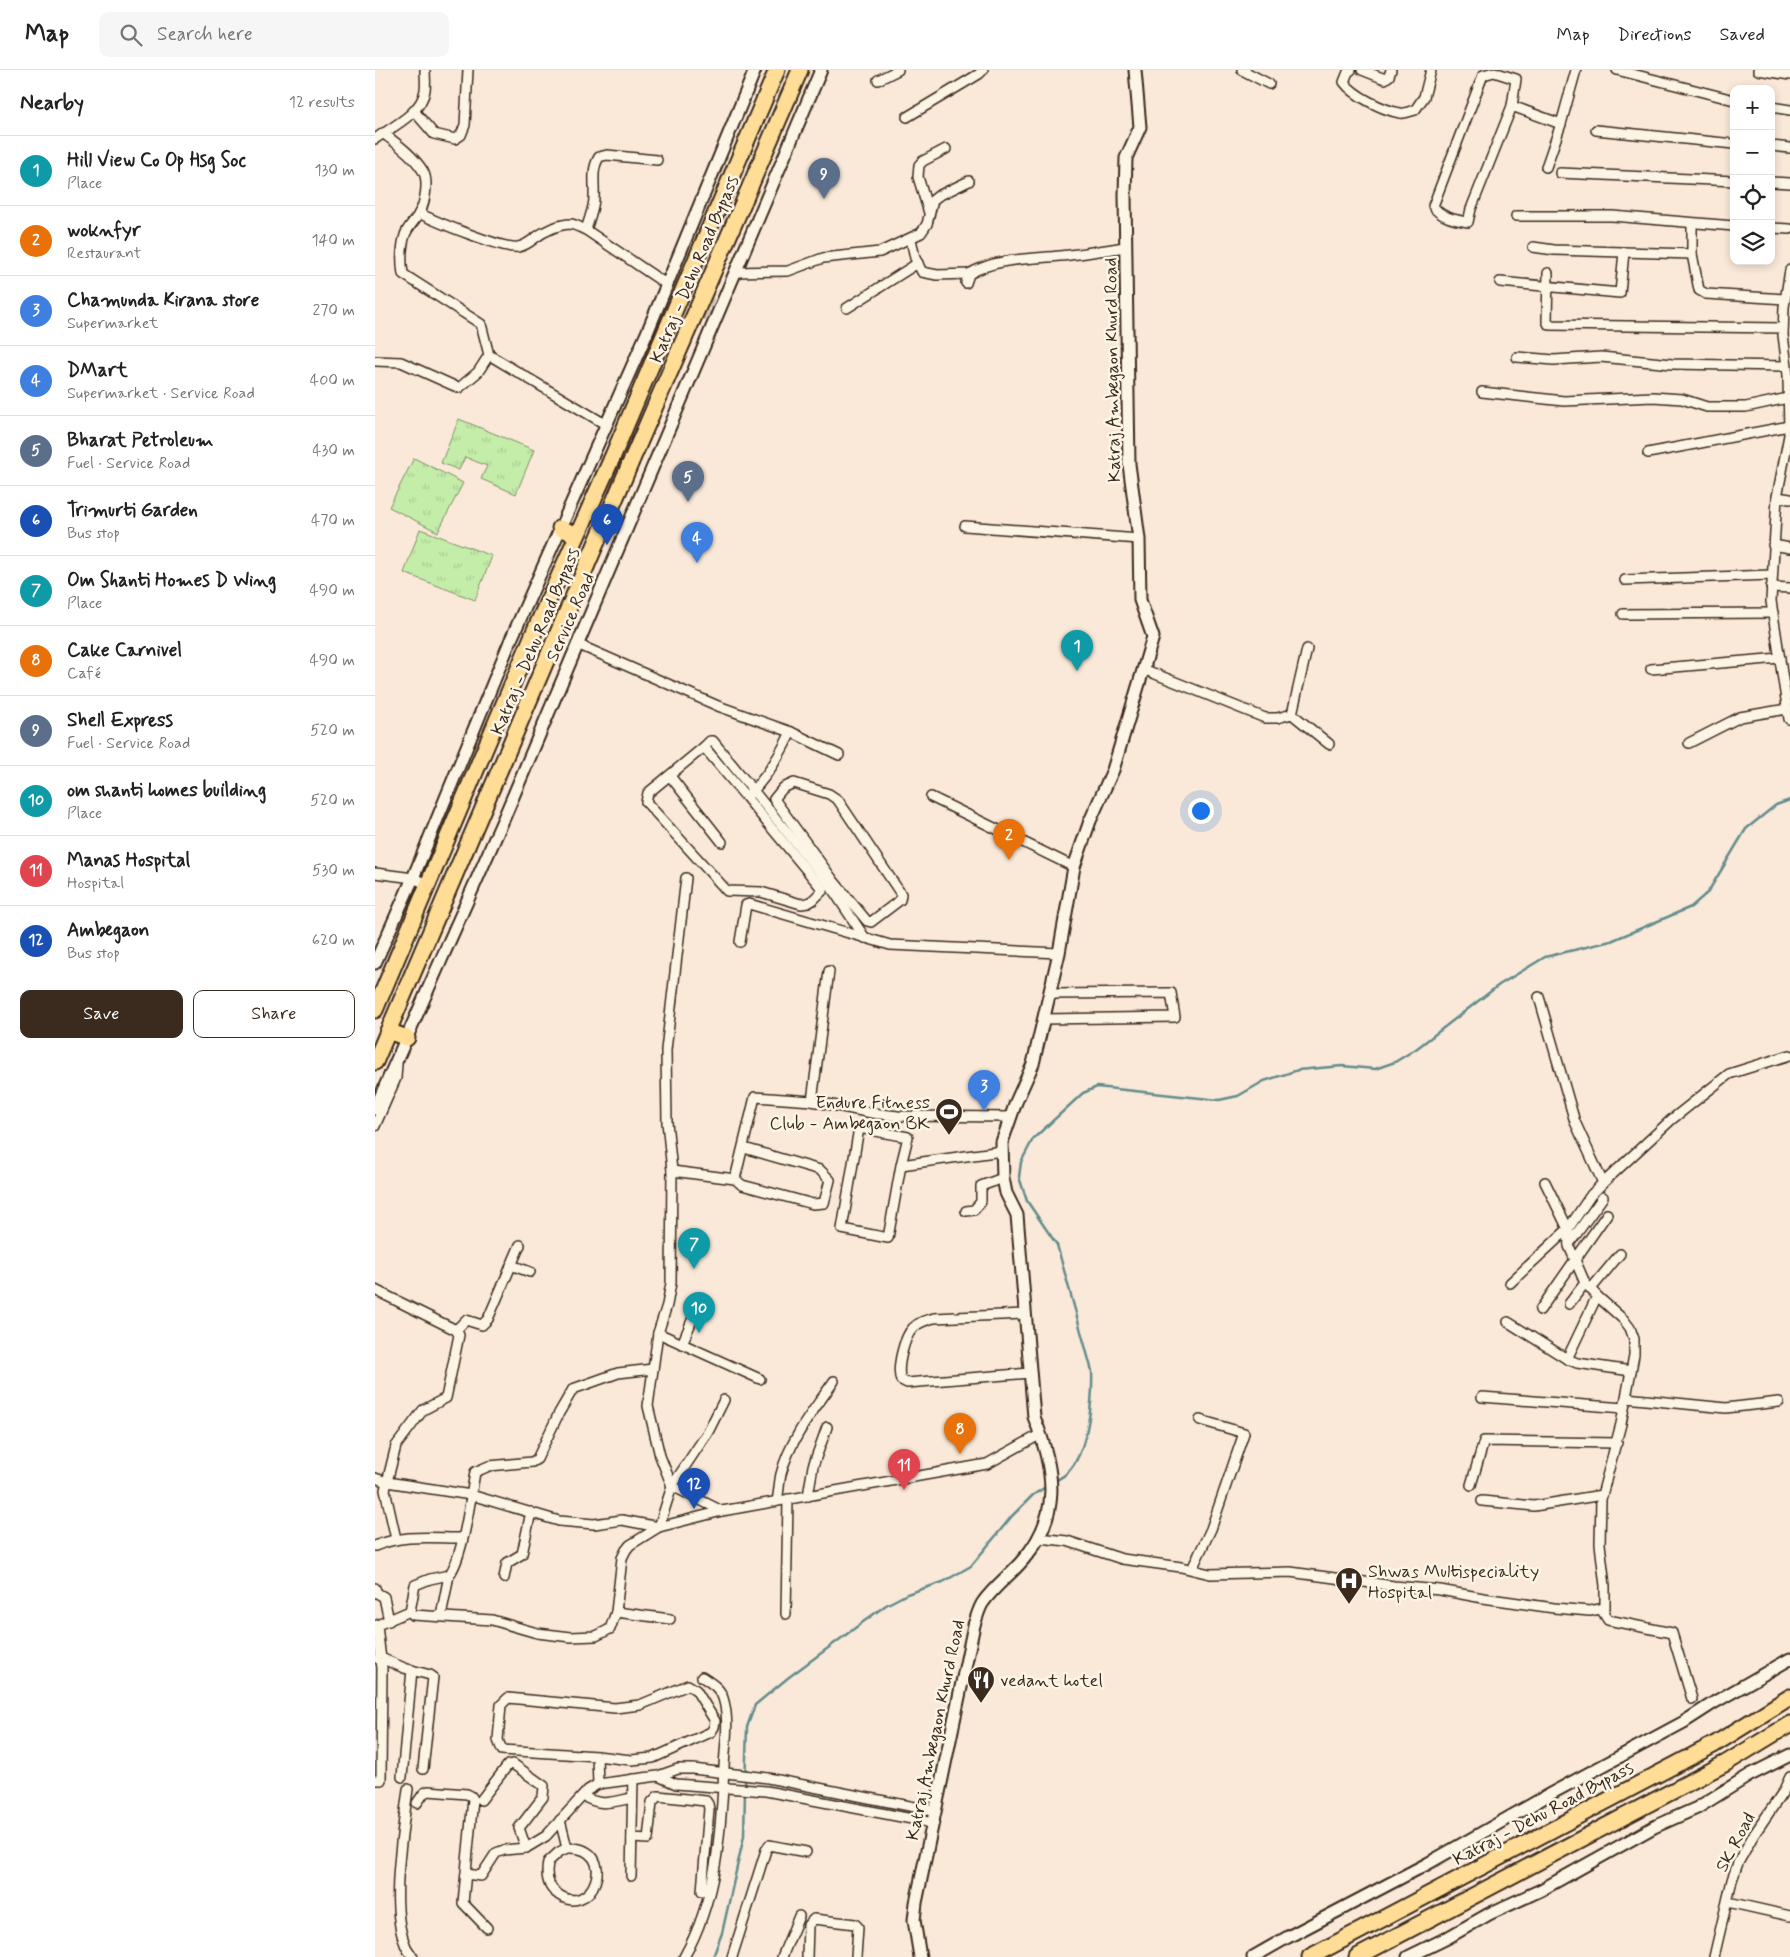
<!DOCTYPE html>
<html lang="en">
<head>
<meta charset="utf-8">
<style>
	:root { --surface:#fff; --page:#f6f6f6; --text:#222; --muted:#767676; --line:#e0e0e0; --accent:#3b2a1e }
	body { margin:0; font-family:Mynerve,sans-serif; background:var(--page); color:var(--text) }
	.controls { position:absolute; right:15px; top:15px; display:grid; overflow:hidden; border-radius:10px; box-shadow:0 2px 8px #0003 }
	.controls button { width:45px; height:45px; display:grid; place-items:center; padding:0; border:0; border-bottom:1px solid var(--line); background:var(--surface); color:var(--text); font:25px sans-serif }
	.you { position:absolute; left:825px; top:740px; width:18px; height:18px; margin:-12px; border:4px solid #fff; border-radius:50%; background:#1a73e8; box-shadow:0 0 0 8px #1a73e833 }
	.badge { display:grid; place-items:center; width:32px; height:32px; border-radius:50%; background:var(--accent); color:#fff; font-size:16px; font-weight:700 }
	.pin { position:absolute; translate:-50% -41px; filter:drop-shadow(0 1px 2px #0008) }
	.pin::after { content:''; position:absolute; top:26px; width:18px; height:15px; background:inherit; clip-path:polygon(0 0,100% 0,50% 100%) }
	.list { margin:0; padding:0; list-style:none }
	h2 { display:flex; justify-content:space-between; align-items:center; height:65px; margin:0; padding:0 20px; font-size:21px }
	h2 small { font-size:16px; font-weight:400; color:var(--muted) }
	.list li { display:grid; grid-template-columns:32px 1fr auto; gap:15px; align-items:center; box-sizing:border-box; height:70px; padding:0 20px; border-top:1px solid var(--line) }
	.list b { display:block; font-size:19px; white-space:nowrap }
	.list p { margin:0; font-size:16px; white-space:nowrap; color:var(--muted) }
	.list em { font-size:16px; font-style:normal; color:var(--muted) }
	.actions { display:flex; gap:10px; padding:15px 20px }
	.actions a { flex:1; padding:11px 0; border:1px solid var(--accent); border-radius:10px; text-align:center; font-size:18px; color:var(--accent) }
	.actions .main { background:var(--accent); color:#fff }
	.icon { flex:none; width:28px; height:28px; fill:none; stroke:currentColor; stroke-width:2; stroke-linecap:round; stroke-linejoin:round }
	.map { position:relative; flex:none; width:1415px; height:1887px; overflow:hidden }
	header { display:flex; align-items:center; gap:30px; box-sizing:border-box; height:70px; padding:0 25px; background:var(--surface); border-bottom:1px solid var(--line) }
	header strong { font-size:24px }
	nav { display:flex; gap:28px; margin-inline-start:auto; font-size:18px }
	.search { width:350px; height:45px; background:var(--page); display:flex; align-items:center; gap:12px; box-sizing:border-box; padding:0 18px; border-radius:10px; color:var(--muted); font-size:19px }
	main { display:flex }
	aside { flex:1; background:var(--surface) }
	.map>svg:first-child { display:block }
</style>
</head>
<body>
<header>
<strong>Map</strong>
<div class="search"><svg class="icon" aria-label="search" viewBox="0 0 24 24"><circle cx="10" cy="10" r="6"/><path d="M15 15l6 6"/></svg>Search here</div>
<nav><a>Map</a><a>Directions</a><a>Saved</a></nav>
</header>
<main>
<aside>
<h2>Nearby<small>12 results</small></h2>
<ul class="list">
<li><span class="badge" style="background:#0f9aa8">1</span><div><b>Hill View Co Op Hsg Soc</b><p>Place</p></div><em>130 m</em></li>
<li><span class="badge" style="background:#e8710a">2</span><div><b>woknfyr</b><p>Restaurant</p></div><em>140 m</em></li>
<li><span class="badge" style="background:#3f7fe0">3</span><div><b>Chamunda Kirana store</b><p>Supermarket</p></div><em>270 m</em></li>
<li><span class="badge" style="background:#3f7fe0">4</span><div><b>DMart</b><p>Supermarket · Service Road</p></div><em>400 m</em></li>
<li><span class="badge" style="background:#5c6f8a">5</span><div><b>Bharat Petroleum</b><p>Fuel · Service Road</p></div><em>430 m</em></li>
<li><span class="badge" style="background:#1a4fb4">6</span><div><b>Trimurti Garden</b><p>Bus stop</p></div><em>470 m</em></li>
<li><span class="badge" style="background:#0f9aa8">7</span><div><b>Om Shanti Homes D Wing</b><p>Place</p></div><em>490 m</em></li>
<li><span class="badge" style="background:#e8710a">8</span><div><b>Cake Carnivel</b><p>Café</p></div><em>490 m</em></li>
<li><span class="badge" style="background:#5c6f8a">9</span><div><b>Shell Express</b><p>Fuel · Service Road</p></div><em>520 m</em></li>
<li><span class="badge" style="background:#0f9aa8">10</span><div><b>om shanti homes building</b><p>Place</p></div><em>520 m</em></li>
<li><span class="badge" style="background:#e0444e">11</span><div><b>Manas Hospital</b><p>Hospital</p></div><em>530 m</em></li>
<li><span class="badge" style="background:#1a4fb4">12</span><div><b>Ambegaon</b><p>Bus stop</p></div><em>620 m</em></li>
</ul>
<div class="actions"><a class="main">Save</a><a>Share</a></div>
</aside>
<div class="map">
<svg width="1415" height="1887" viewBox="0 0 1415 1887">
	<defs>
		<pattern id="grass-tufts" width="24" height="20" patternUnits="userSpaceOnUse" patternTransform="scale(1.25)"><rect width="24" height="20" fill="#c3eda9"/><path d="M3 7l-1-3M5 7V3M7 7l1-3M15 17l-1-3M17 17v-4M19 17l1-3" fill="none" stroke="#a8cb91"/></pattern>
	</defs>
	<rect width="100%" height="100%" fill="#fae9d8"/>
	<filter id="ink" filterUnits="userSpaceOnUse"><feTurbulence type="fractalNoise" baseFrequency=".02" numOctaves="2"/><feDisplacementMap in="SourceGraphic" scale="10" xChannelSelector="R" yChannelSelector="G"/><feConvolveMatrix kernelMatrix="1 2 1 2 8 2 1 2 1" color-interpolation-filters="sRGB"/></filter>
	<g filter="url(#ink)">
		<g fill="url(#grass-tufts)" stroke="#7f8c64">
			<path d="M84,349L159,380L141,424L106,409L112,396L90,387L84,400L66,393Z"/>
			<path d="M39,388L88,413L63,462L14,437Z"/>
			<path d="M45,459L117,486L100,530L29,503Z"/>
		</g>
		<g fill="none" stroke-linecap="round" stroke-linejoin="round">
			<g stroke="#638c8d" stroke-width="2.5">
				<path d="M678,1412C683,1409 688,1407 692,1403C713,1383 718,1329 717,1301L682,1175L652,1131L644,1107L646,1092L658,1069L708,1023L722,1017L844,1030L863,1026L889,1011L923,1000L967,996L1000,999L1020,992L1041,979L1124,915L1170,887L1236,871L1316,837L1333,822L1371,759L1401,735L1415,730"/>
				<path d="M370,1716L372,1657L380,1635L414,1607L511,1535L532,1524L568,1512L596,1496L637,1446L658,1425L672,1416"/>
				<path d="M338,1887L347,1863L369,1766L370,1722"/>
			</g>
			<g stroke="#d4c3b3" stroke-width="11" stroke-dasharray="11 5.5" stroke-linecap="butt">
				<path d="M303,220L338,234"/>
				<path d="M299,232L334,246"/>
			</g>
			<defs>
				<g id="minor">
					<path d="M867,0L894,14"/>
					<path d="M976,0L973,2L969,12C979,26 1008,40 1025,43C1029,44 1035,41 1040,40L1049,27L1056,0"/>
					<path d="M987,0L1010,9L1014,6L1016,0"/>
					<path d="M1242,0L1359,30"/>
					<path d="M1383,0L1415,5"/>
					<path d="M1119,2L1141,9L1137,36L1096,139L1093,152C1080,150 1065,147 1058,136L1108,5Z"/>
					<path d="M503,10L523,0"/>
					<path d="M1137,36L1186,54"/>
					<path d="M1396,37L1415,40"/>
					<path d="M39,41L59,64L80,69L86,65L90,55L93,0"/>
					<path d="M532,47L604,4L608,0"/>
					<path d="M1221,60L1359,74"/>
					<path d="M0,69C17,57 47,43 50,20C51,14 50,6 50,0"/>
					<path d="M1396,76L1415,78"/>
					<path d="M1171,97L1186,54L1201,0"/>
					<path d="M1185,103L1359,111"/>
					<path d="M1396,112L1415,113"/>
					<path d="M44,143C59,151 130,180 143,177C150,176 155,172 160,168C169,161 184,154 196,154C201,155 206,158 211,160L291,214"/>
					<path d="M554,143L543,107L544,95L548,91L571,79"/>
					<path d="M1141,146H1237L1359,156"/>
					<path d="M1396,158L1415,159"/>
					<path d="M211,160C214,149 219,138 219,128C220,113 216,100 224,87L232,85L282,90"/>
					<path d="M536,169L540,188L547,202L562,205L594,204"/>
					<path d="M1158,177L1179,180L1317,184V153"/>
					<path d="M1317,184L1324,220L1331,224L1410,229"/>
					<path d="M360,202L413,201L448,188L505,182L546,163L552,154L558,130L563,126L594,111"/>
					<path d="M1173,203L1172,251L1174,255L1408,258"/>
					<path d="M1125,212L1245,223L1249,182"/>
					<path d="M591,213L594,204C621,188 655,189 685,186C707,184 729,180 751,177"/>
					<path d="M472,238L543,193"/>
					<path d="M114,285L230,354"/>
					<path d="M1142,287L1179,290L1226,287L1297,294L1411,296"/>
					<path d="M0,291L26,292L84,318L103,302L114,285L106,254L28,204C26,191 26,178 30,165C33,156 41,150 45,142C50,132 54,111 48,101C38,85 22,74 8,63"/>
					<path d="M1107,322L1189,331L1278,327L1307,329L1332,337H1371L1413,328"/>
					<path d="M1273,383L1414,356"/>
					<path d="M1402,427L1415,429"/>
					<path d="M590,456L764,469"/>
					<path d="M1398,475L1415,478"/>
					<path d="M1250,510L1397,505"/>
					<path d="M1396,517L1415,518"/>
					<path d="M1248,544L1398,543"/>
					<path d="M202,574L343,636L416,662L464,685"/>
					<path d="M768,599L890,648H902L917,644"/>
					<path d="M1276,599L1405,588"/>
					<path d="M917,644L932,579"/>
					<path d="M917,644L954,674"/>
					<path d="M1414,649L1396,531L1402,427L1414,365L1413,305L1408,265L1409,237L1415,200"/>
					<path d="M1314,673L1365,647L1412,639"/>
					<path d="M329,677L335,671H338L454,814L490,868"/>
					<path d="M295,706L347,772"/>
					<path d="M419,713L454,724L463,730L526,824L525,830L496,852L492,851L458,810L399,729L408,718Z"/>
					<path d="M371,727L448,820L438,830L433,833L426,834L386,822L352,821L271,732L273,723L329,677L371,727C390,711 405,685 416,662"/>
					<path d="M556,727L699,797"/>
					<path d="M0,803L38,808L52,814"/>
					<path d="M311,808L291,980L292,1052L297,1101L296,1213L292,1235L283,1263L273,1336L285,1386L297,1416L347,1441"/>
					<path d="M365,872L371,835L374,834L515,875L684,883"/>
					<path d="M454,901L437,1031L497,1043L523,1046L636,1047"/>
					<path d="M1164,927L1200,1052L1228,1113"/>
					<path d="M669,949L800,947L796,923L675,924"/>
					<path d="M0,1056L21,1008L22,994"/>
					<path d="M369,1078L445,1100L455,1110L449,1133L438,1134L367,1115L360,1109L380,1027L437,1031"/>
					<path d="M526,1095L533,1067L484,1058L467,1159L513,1168L526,1095L627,1081"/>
					<path d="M297,1101L360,1109"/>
					<path d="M591,1141L599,1140L606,1132V1116L628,1108"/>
					<path d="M1194,1174L1228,1127"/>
					<path d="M136,1195L155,1202"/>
					<path d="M1135,1213L1193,1159L1170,1112"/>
					<path d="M1216,1219L1245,1184"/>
					<path d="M0,1220L81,1260L84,1265L71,1328L48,1340L21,1376L10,1420L21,1469"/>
					<path d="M1194,1234L1210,1213"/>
					<path d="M1165,1240L1232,1144"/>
					<path d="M650,1244L559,1248C551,1250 544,1252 538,1258C529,1267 521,1299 526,1310L532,1313L655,1303"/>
					<path d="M1133,1252L1192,1289L1202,1293L1256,1301"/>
					<path d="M81,1260L91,1250L107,1255L113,1249L145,1175"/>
					<path d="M283,1263L385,1309"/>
					<path d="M307,1274L318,1248"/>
					<path d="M1192,1289L1222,1226"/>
					<path d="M1107,1327L1249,1338"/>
					<path d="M1251,1328L1351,1338L1404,1332"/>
					<path d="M0,1408L12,1412L96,1425L184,1451L219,1454L247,1450L284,1457L347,1441L612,1394L666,1364"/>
					<path d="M1096,1415L1109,1371L1242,1373"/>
					<path d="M433,1426L438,1396L452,1357"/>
					<path d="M402,1431C404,1422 404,1413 406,1404C415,1369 439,1340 459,1311"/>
					<path d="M1107,1431L1159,1436L1227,1425"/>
					<path d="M664,1468L692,1471L747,1489L806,1497L835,1504L915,1502L1019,1516L1065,1520L1108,1528L1179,1538L1215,1541L1230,1538V1516L1225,1474L1226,1429L1246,1354L1259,1285V1269L1255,1258L1249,1250L1222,1226L1210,1213L1194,1176L1193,1159L1216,1125L1228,1113L1296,1050L1354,1004L1415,985"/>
					<path d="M0,1476C28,1464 57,1468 87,1468"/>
					<path d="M817,1499L836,1459L869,1363L825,1350"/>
					<path d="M129,1508L132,1493L147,1484L156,1442"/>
					<path d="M0,1518L2,1523L9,1527L14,1551"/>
					<path d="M1226,1539L1233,1550L1297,1563L1317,1629"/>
					<path d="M241,1542L295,1549"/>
					<path d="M411,1544L413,1429"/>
					<path d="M38,1545L117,1550L162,1563L196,1567L221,1566L235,1559L241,1542L247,1488L251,1480L255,1475L284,1457L297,1416L333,1362L349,1330"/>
					<path d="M66,1546L74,1505"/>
					<path d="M0,1556L35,1541L40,1515L55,1509L74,1505C88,1488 96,1426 100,1402L114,1396L157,1392L162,1389L184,1343L198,1319L243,1303L278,1299"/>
					<path d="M3,1589L6,1588L29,1598L55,1605L58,1607L48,1699"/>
					<path d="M222,1686L127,1680L123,1670L126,1635L133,1628L240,1638L265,1635L313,1615L321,1620L340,1651L339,1657L336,1662L278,1688L256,1690L222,1686L223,1714"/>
					<path d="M283,1706L301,1714L391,1721L558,1753"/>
					<path d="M27,1707L37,1600"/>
					<path d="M0,1710H6L7,1598L2,1556"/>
					<path d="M33,1719C28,1760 14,1836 30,1874C31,1878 35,1883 38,1887"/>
					<path d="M208,1726C226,1737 237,1732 257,1728"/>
					<path d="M106,1730L133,1695L138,1694L169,1716L168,1727L144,1758L151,1778"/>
					<path d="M42,1733L49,1723L53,1721L92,1724L96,1726L98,1729L88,1833L112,1858"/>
					<path d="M185,1750L192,1778L184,1782L173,1792C171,1803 171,1813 179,1821C217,1856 247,1775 192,1778"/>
					<path d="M257,1768L273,1769L277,1732L283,1726L331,1731L333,1734L334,1739L327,1821"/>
					<path d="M91,1804L106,1806L121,1783L129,1780L151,1778L171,1766L213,1720L223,1714L283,1706L303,1699H318L393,1708L560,1741"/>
					<path d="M256,1806L258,1709"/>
					<path d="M1353,1832L1415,1846"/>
					<path d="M309,1887C342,1829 346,1762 349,1697C350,1675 355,1650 348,1628C345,1618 336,1613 327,1607"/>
					<path d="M357,1887L391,1780L394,1775L431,1782"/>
					<path d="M407,1887L424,1846"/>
					<path d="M432,1887L433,1855L439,1849L480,1854L483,1857L481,1887"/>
					<path d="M1339,1887L1357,1810L1363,1793L1378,1766L1408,1722L1415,1707"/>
				</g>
				<g id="tertiary">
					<path d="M0,893L38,808L134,574L272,263L380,0"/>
					<path d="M0,1039L129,748L446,0"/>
					<path d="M545,1887L539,1850L541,1833L599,1555C602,1547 604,1537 609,1531C620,1516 635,1505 647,1491C687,1446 680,1400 659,1347L642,1145L631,1123L628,1108L627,1072L641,1032L658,994L684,883L699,797L715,751L738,700L778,567L765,530L764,469L754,394L750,125L751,88L765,57L760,0"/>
					<path d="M878,1887L913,1867L1052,1794L1177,1723L1309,1652L1340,1632L1415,1589"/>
					<path d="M1033,1887L1072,1868L1114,1844L1166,1820L1279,1757L1322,1738L1375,1705L1415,1685"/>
				</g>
				<g id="trunk">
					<path d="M351,119L402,0"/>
					<path d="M371,126L425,0"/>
					<path d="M185,458L202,465"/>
					<path d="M0,940L160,560L237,388"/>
					<path d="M13,961L32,968"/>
					<path d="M0,992L255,394"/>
					<path d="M935,1887L1340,1674L1415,1627"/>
					<path d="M982,1887L1351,1693L1415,1654"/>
				</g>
			</defs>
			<use href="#minor" stroke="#3b2a1e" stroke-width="12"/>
			<use href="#tertiary" stroke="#3b2a1e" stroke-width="15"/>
			<use href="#trunk" stroke="#3b2a1e" stroke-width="19"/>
			<use href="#minor" stroke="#fcf5e5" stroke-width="9"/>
			<use href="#tertiary" stroke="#fcf5e5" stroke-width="11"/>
			<use href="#trunk" stroke="#ffdd96" stroke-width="15"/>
			<defs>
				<g id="trunk-bridge">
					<path d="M237,388L351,119"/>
					<path d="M255,394L371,126"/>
				</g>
			</defs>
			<use href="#trunk-bridge" stroke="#3b2a1e" stroke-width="19" stroke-linecap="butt"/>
			<use href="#trunk-bridge" stroke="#ffdd96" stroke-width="15"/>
		</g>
	</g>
	<defs>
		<symbol id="stadium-pin" viewBox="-11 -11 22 30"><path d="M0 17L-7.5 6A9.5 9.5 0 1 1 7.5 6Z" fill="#3b2a1e" stroke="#fcf5e5"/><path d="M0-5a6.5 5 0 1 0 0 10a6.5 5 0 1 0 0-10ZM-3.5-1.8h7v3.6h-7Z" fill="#fff"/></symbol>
		<symbol id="hospital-pin" viewBox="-11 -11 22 30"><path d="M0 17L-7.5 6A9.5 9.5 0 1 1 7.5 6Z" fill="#3b2a1e" stroke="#fcf5e5"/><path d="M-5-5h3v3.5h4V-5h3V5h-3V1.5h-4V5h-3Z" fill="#fff"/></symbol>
		<symbol id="restaurant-pin" viewBox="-11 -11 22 30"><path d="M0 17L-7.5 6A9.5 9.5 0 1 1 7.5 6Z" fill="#3b2a1e" stroke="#fcf5e5"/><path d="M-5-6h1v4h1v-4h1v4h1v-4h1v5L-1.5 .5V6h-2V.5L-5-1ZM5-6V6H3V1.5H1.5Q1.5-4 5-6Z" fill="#fff"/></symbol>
	</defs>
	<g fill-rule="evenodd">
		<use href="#stadium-pin" x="558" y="1026" width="32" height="43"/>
		<use href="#hospital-pin" x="958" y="1495" width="32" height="43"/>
		<use href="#restaurant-pin" x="590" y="1594" width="32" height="43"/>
	</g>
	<g text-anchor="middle" stroke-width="5" stroke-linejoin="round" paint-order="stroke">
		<g font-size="18" fill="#3b2a1e" stroke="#fcf5e5">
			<text transform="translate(319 199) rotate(-67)" y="6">Katraj - Dehu Road Bypass</text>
			<text transform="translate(737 300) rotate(-91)" y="6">Katraj Ambegaon Khurd Road</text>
			<text transform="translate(195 547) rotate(-66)" y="6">Service Road</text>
			<text transform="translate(160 571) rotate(-67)" y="6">Katraj - Dehu Road Bypass</text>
			<text transform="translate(560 1660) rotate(-78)" y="6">Katraj Ambegaon Khurd Road</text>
			<text transform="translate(1168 1743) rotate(-28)" y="6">Katraj - Dehu Road Bypass</text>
			<text transform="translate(1360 1772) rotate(-62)" y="6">SK Road</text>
		</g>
		<g font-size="18" fill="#3b2a1e" stroke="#fcf5e5" text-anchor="start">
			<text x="555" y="1038" text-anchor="end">Endure Fitness<tspan x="555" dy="21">Club - Ambegaon BK</tspan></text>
			<text x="993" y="1507">Shwas Multispeciality<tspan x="993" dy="21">Hospital</tspan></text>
			<text x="625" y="1616">vedant hotel</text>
		</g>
	</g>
</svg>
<div class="controls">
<button>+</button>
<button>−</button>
<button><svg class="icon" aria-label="locate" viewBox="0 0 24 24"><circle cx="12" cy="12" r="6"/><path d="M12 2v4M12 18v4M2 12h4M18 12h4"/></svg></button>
<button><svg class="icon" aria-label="layers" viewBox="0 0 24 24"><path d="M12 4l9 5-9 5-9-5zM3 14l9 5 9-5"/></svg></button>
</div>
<div class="you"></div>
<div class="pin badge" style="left:702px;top:601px;background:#0f9aa8">1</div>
<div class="pin badge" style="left:634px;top:790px;background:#e8710a">2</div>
<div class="pin badge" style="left:609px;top:1041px;background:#3f7fe0">3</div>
<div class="pin badge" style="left:322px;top:493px;background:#3f7fe0">4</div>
<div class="pin badge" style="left:313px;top:432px;background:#5c6f8a">5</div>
<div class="pin badge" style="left:232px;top:475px;background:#1a4fb4">6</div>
<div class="pin badge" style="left:319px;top:1199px;background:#0f9aa8">7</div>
<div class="pin badge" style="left:585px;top:1384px;background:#e8710a">8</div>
<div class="pin badge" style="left:449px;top:129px;background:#5c6f8a">9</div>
<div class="pin badge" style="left:324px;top:1263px;background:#0f9aa8">10</div>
<div class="pin badge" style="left:529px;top:1420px;background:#e0444e">11</div>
<div class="pin badge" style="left:319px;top:1439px;background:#1a4fb4">12</div>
</div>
</main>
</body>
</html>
